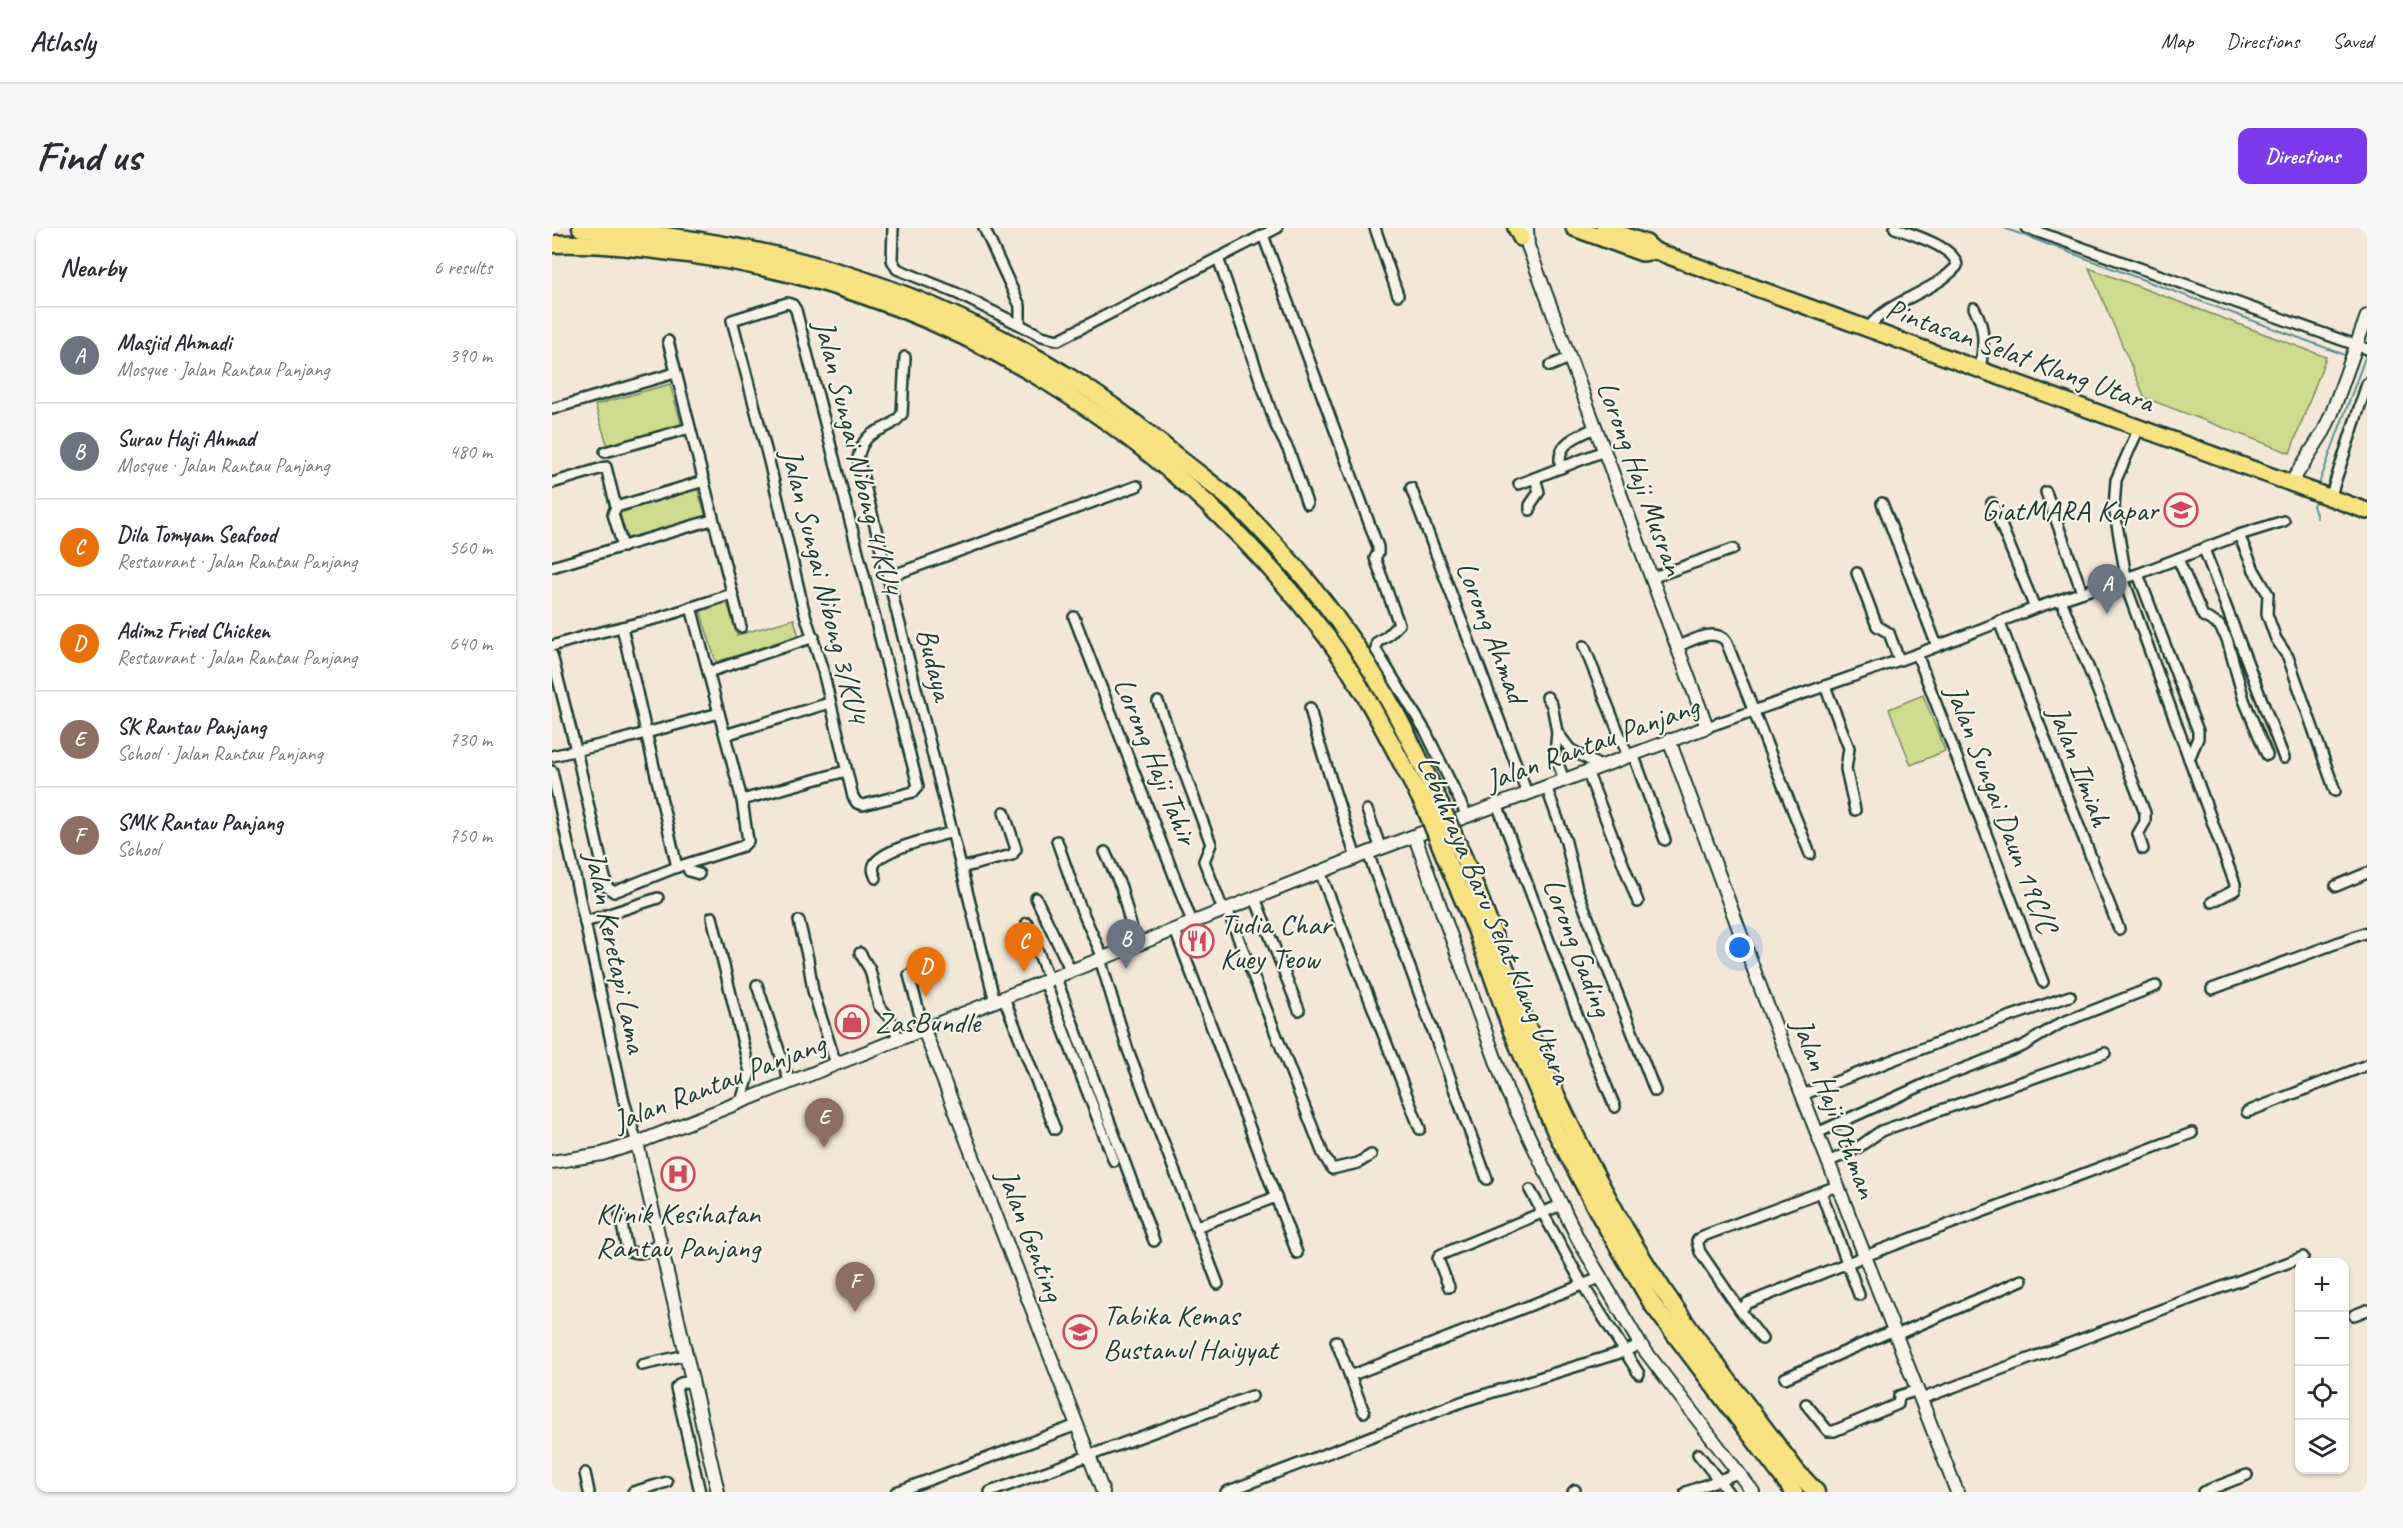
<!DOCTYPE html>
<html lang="en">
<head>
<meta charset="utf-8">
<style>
	:root { --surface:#fff; --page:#f7f7f7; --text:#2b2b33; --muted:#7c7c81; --line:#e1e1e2; --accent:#7c3aed }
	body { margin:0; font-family:Caveat,sans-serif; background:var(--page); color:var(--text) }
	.controls { position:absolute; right:18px; bottom:18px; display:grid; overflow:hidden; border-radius:12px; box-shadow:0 2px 4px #0004 }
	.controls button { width:54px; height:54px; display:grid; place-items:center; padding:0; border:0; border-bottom:2px solid var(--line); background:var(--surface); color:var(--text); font:30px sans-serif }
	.you { position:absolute; left:1188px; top:720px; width:21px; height:21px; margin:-15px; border:4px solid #fff; border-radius:50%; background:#1a73e8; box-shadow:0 0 0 9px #1a73e833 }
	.badge { display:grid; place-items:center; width:39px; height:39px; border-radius:50%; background:var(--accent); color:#fff; font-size:20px; font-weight:700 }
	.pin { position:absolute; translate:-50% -50px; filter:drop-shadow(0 2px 3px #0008) }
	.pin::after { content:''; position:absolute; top:32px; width:21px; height:18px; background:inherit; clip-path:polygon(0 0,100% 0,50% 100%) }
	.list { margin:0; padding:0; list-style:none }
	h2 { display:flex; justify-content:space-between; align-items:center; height:78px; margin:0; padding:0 24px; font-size:26px }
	h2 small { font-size:20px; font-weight:400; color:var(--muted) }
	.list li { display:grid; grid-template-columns:39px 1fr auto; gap:18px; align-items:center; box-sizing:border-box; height:96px; padding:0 24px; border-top:2px solid var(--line) }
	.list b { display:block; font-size:22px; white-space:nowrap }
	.list p { margin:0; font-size:20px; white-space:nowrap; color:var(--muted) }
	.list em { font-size:20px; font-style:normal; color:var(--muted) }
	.icon { flex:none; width:33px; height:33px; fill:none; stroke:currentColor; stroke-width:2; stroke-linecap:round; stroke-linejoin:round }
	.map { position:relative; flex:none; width:1815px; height:1264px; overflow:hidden; border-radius:12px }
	header { display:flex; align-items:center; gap:36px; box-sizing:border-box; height:84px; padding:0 30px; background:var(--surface); border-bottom:2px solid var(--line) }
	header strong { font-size:28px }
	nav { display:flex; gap:33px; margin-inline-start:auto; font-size:21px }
	.intro { display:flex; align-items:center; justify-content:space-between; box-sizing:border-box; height:144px; padding:0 36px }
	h1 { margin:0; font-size:42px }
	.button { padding:15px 27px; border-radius:12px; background:var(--accent); color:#fff; font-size:21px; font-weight:700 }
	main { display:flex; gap:36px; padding:0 36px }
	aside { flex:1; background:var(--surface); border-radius:12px; box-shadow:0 2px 4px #0004 }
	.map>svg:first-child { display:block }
</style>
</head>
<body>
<header>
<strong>Atlasly</strong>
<nav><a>Map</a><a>Directions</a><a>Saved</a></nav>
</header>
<div class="intro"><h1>Find us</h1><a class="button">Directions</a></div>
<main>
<aside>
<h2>Nearby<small>6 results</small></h2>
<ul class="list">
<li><span class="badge" style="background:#6b7280">A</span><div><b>Masjid Ahmadi</b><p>Mosque · Jalan Rantau Panjang</p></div><em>390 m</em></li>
<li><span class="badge" style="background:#6b7280">B</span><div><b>Surau Haji Ahmad</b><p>Mosque · Jalan Rantau Panjang</p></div><em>480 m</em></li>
<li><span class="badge" style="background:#e8710a">C</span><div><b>Dila Tomyam Seafood</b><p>Restaurant · Jalan Rantau Panjang</p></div><em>560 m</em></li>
<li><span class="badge" style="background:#e8710a">D</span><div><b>Adimz Fried Chicken</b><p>Restaurant · Jalan Rantau Panjang</p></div><em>640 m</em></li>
<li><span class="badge" style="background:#8d6e63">E</span><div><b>SK Rantau Panjang</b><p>School · Jalan Rantau Panjang</p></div><em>730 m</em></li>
<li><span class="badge" style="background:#8d6e63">F</span><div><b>SMK Rantau Panjang</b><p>School</p></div><em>750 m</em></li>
</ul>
</aside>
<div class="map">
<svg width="1815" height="1264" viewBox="0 0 1815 1264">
	<rect width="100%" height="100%" fill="#f3e8d7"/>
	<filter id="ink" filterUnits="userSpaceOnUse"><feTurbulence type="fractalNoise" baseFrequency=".0167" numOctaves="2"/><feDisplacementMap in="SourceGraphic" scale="12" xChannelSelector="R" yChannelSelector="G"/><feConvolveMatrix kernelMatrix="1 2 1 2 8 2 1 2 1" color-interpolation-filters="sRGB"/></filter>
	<g filter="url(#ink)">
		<g fill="#ceda8e" stroke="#768c61" stroke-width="1.5">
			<path d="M1537,40L1774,129L1738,225L1593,170Z"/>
			<path d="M118,156L130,198L56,219L43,177Z"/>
			<path d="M145,259L154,289L75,311L68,285Z"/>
			<path d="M175,374L185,407L242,391L247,409L164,434L148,382Z"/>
			<path d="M1371,467L1393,523L1359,537L1337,481Z"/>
		</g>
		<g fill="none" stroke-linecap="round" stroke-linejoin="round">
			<g stroke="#5a8c9d" stroke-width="2">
				<path d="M1452,0L1793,127"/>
				<path d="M1767,256L1815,124"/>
				<path d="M1763,273L1761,278L1765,290"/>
			</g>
			<defs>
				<g id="minor">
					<path d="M341,0L340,32L345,41L404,65L490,108L506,112L725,0"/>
					<path d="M432,0L468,78V96"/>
					<path d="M823,0L846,67"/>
					<path d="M1475,0L1815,121"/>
					<path d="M711,7L826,319V325L823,330L847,396L835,408L825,414L824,422L874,504L915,588"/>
					<path d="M666,30L724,198L737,223L755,276"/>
					<path d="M235,75L241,77L244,82L366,558L361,564L311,577L305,575L301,569L271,443L252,383L217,233L180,92Z"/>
					<path d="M1422,80C1434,99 1432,119 1428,141"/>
					<path d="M1316,100C1338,71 1380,66 1405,38C1404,19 1359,6 1343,0"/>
					<path d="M116,113L189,399"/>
					<path d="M353,129L350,186C334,208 314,195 306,230L443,774"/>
					<path d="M998,138L1017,130"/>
					<path d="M0,181L123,145"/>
					<path d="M53,224L138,200"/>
					<path d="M1009,240C1003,215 1024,209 1043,200"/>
					<path d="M0,255L54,239L64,279L61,286L71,319"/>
					<path d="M967,256L1052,223"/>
					<path d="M859,260L975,565"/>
					<path d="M1494,264L1530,364"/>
					<path d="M1778,270L1815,156"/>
					<path d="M1330,275L1385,418"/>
					<path d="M1440,275L1483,380"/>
					<path d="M64,279L152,253"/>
					<path d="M978,282V277L987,264L983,250"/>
					<path d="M1687,307L1702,342L1716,366L1715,386L1724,411L1736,429L1783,563"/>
					<path d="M1652,321L1732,530"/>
					<path d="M1626,331L1651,388L1667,397L1675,411L1692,472L1715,527"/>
					<path d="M0,339L160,292"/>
					<path d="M1305,345L1325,398L1337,405L1347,432"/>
					<path d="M1586,346L1646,503V510L1637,531"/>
					<path d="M336,349L585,258"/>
					<path d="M1574,349L1562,279L1564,252L1587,200"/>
					<path d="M1099,350L1181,321"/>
					<path d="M1571,350L1683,656V662L1660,674"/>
					<path d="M1509,372L1553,481L1593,585V594L1586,606L1591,621"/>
					<path d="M522,389L640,694"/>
					<path d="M1447,393L1567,701"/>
					<path d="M70,399L125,639"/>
					<path d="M0,418L37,407L107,390L180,366"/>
					<path d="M1032,418L1076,528"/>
					<path d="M1124,419C1140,413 1161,399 1174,413L1258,626"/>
					<path d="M1365,426L1491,754"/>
					<path d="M0,427L24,522L55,659L62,664L125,639L191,618L196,613L190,572L139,379"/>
					<path d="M156,444L262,409"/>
					<path d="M1273,458L1297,520L1294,541L1303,582"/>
					<path d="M995,469L1000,477L1005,504L1003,527L1012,552"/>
					<path d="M606,474L659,616L652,633L671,682"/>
					<path d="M758,480L764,505L804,630"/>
					<path d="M1155,499L1365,426L1483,380L1586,346L1687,307L1732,293"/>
					<path d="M1005,504L1018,521L1048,538"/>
					<path d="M173,507L277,475"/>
					<path d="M1081,526L1113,612"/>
					<path d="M0,528L61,514L167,485"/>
					<path d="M0,543L72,873L85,915"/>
					<path d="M1035,543L1086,674"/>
					<path d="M994,558L1014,614L1025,661L1103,863"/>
					<path d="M190,572L294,543"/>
					<path d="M945,576L1024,784L1063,879"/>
					<path d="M815,582L829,621"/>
					<path d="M505,613L527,676L551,730"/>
					<path d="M553,624L569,659L584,717"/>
					<path d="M816,625L935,951"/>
					<path d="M135,637L137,643L147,646"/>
					<path d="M409,640L460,627L464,621L452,584"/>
					<path d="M768,644L868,901"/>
					<path d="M324,650C322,645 320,642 322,637C330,620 383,610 400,604"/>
					<path d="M1784,658L1815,645"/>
					<path d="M484,670L519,743"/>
					<path d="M703,670L747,782"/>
					<path d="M675,681L771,926L780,941L806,935L819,927"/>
					<path d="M160,689L198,844L189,874"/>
					<path d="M247,693L256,731L261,763L284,836"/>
					<path d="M33,694L106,670"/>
					<path d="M475,695L497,752"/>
					<path d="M623,702L745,1025"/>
					<path d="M308,725L318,742L327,778L338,790L347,812"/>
					<path d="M548,731L576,822L666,1056"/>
					<path d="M357,747L372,802"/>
					<path d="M504,750L602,1013"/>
					<path d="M493,754L562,933"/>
					<path d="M205,757L238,855"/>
					<path d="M1660,761L1815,704"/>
					<path d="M452,770L503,901"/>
					<path d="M1250,867L1416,803L1518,768"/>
					<path d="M1695,884L1815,837"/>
					<path d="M1265,905L1382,852L1471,818L1509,795L1604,758"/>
					<path d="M1276,934L1304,921L1329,903L1553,825"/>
					<path d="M978,962L1031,1057L1087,1146"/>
					<path d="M1269,964L1307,1067"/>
					<path d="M68,987L75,1022C89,1029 98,1023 109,1013"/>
					<path d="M644,999L724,969"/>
					<path d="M897,1059L886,1031L888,1027L1009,977"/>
					<path d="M1188,1082L1148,1024L1145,1013L1151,1008L1285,958"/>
					<path d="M1802,1087L1815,1082"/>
					<path d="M1344,1107L1470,1052"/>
					<path d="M1210,1111L1188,1082L1196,1075L1313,1028L1640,905"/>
					<path d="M784,1113L798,1148"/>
					<path d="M90,1137L134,1127"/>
					<path d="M1233,1150L1342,1102"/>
					<path d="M140,1153L129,1155L124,1160L148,1264"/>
					<path d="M1369,1171L1751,1029"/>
					<path d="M1254,1176L1276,1203H1282L1346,1176L1347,1168L1366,1162"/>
					<path d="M812,1184L798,1148L1048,1050"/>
					<path d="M1146,1226L1176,1264"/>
					<path d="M33,1245L37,1264"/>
					<path d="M81,1264L115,1254"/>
					<path d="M344,1264L525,1197"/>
					<path d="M438,1264L700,1168"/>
					<path d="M674,1264L912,1173L1074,1123L1088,1116"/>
					<path d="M1021,1264L1023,1262"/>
					<path d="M1134,1264L1186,1245"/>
					<path d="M1651,1264L1695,1247"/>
				</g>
				<g id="tertiary">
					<path d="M1739,255L1772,203L1780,185L1815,88"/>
					<path d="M1117,512L1212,769L1405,1264"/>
					<path d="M863,609L955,863L1026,1011L1088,1116L1201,1264"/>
					<path d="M372,802L551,1264"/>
					<path d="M85,915L166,1264"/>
					<path d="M0,934L50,926L85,915L816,625L1155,499L976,18L975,0"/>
				</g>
				<g id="trunk">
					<path d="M964,0L969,10"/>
					<path d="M1022,0L1090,25L1103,23"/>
					<path d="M1052,0L1094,15L1103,23L1815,283"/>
				</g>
				<g id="motorway">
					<path d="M29,0C218,12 373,57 533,159C565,180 595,204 624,228C645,245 668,261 688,280C725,317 761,357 791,400C827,449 861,516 886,572"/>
					<path d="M0,16C47,14 96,21 143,27C399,63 619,204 775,409C814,462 843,523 874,581"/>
					<path d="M912,631C935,686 953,742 975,798C998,859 1031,925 1063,983C1113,1076 1182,1159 1245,1244L1264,1264"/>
					<path d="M897,638L924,701L960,803L1003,902L1050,991L1101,1077L1242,1264"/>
				</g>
			</defs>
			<use href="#minor" stroke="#1f3d34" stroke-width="14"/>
			<use href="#tertiary" stroke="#1f3d34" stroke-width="16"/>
			<use href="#trunk" stroke="#1f3d34" stroke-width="20"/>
			<use href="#motorway" stroke="#1f3d34" stroke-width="21"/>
			<use href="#minor" stroke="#f7f3e8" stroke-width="9"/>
			<use href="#tertiary" stroke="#f7f3e8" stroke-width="12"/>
			<use href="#trunk" stroke="#f7e281" stroke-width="15"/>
			<use href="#motorway" stroke="#f7e281" stroke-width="16"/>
			<defs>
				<g id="motorway-bridge">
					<path d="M886,572L912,631"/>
					<path d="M874,581L897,638"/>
				</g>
			</defs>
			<use href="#motorway-bridge" stroke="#1f3d34" stroke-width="21" stroke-linecap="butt"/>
			<use href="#motorway-bridge" stroke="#f7e281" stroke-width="16"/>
		</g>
	</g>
	<defs>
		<symbol id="university-ring" viewBox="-11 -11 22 22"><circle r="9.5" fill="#f7f3e8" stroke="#d1495b" stroke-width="1.5"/><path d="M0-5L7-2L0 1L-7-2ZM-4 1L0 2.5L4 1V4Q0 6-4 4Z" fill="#d1495b"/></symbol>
		<symbol id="restaurant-ring" viewBox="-11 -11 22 22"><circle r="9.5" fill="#f7f3e8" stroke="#d1495b" stroke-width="1.5"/><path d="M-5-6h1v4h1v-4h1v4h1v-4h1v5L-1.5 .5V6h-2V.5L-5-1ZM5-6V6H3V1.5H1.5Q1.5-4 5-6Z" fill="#d1495b"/></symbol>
		<symbol id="shop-ring" viewBox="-11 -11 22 22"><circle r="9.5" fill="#f7f3e8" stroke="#d1495b" stroke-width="1.5"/><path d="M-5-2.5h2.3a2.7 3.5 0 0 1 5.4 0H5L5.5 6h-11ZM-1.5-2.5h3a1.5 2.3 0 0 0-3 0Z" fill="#d1495b"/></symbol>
		<symbol id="hospital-ring" viewBox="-11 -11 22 22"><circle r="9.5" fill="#f7f3e8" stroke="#d1495b" stroke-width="1.5"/><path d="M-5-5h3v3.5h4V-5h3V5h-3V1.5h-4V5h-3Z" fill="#d1495b"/></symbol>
		<symbol id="school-ring" viewBox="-11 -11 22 22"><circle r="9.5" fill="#f7f3e8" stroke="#d1495b" stroke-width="1.5"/><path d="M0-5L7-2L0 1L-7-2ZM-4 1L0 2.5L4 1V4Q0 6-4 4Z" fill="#d1495b"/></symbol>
	</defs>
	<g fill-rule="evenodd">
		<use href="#university-ring" x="1610" y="263" width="38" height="38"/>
		<use href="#restaurant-ring" x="626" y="694" width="38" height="38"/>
		<use href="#shop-ring" x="281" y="775" width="38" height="38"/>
		<use href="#hospital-ring" x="107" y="927" width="38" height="38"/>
		<use href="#school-ring" x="509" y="1085" width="38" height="38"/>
	</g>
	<g text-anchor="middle" stroke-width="4.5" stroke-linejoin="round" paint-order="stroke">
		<g font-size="30" fill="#1f3d34" stroke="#f7f3e8">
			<text transform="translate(1468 127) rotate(20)" y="10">Pintasan Selat Klang Utara</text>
			<text transform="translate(306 229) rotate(76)" y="10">Jalan Sungai Nibong 4/KU4</text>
			<text transform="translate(1089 250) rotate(70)" y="10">Lorong Haji Musran</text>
			<text transform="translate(273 358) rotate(76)" y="10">Jalan Sungai Nibong 3/KU4</text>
			<text transform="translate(940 404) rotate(69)" y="10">Lorong Ahmad</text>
			<text transform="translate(383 436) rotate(76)" y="10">Budaya</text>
			<text transform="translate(1040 515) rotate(-20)" y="10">Jalan Rantau Panjang</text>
			<text transform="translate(604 533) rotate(68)" y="10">Lorong Haji Tahir</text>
			<text transform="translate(1528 538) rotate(69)" y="10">Jalan Ilmiah</text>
			<text transform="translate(1450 581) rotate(69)" y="10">Jalan Sungai Daun 19C/C</text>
			<text transform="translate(943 691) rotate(67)" y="10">Lebuhraya Baru Selat Klang Utara</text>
			<text transform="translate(1026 719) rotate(69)" y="10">Lorong Gading</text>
			<text transform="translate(64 724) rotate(78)" y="10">Jalan Keretapi Lama</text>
			<text transform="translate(167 854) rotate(-21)" y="10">Jalan Rantau Panjang</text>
			<text transform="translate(1283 880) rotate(69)" y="10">Jalan Haji Othman</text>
			<text transform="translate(479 1007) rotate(69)" y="10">Jalan Genting</text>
		</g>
		<g font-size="30" fill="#1f3d34" stroke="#f7f3e8" text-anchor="start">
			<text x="1606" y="292" text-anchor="end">GiatMARA Kapar</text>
			<text x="668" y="706">Tudia Char<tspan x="668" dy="34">Kuey Teow</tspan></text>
			<text x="323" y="804">ZasBundle</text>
			<text x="126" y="995" text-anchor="middle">Klinik Kesihatan<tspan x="126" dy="34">Rantau Panjang</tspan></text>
			<text x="551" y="1097">Tabika Kemas<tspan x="551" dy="34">Bustanul Haiyyat</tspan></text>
		</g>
	</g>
</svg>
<div class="controls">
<button>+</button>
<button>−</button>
<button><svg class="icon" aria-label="locate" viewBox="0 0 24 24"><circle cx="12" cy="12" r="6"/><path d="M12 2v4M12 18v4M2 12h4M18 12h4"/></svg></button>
<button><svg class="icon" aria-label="layers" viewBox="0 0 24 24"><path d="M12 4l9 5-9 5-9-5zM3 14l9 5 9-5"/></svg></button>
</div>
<div class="you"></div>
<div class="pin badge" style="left:1555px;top:386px;background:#6b7280">A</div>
<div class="pin badge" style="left:574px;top:741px;background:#6b7280">B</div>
<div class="pin badge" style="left:472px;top:744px;background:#e8710a">C</div>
<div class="pin badge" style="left:374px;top:769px;background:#e8710a">D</div>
<div class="pin badge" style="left:272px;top:920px;background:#8d6e63">E</div>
<div class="pin badge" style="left:303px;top:1084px;background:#8d6e63">F</div>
</div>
</main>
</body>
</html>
